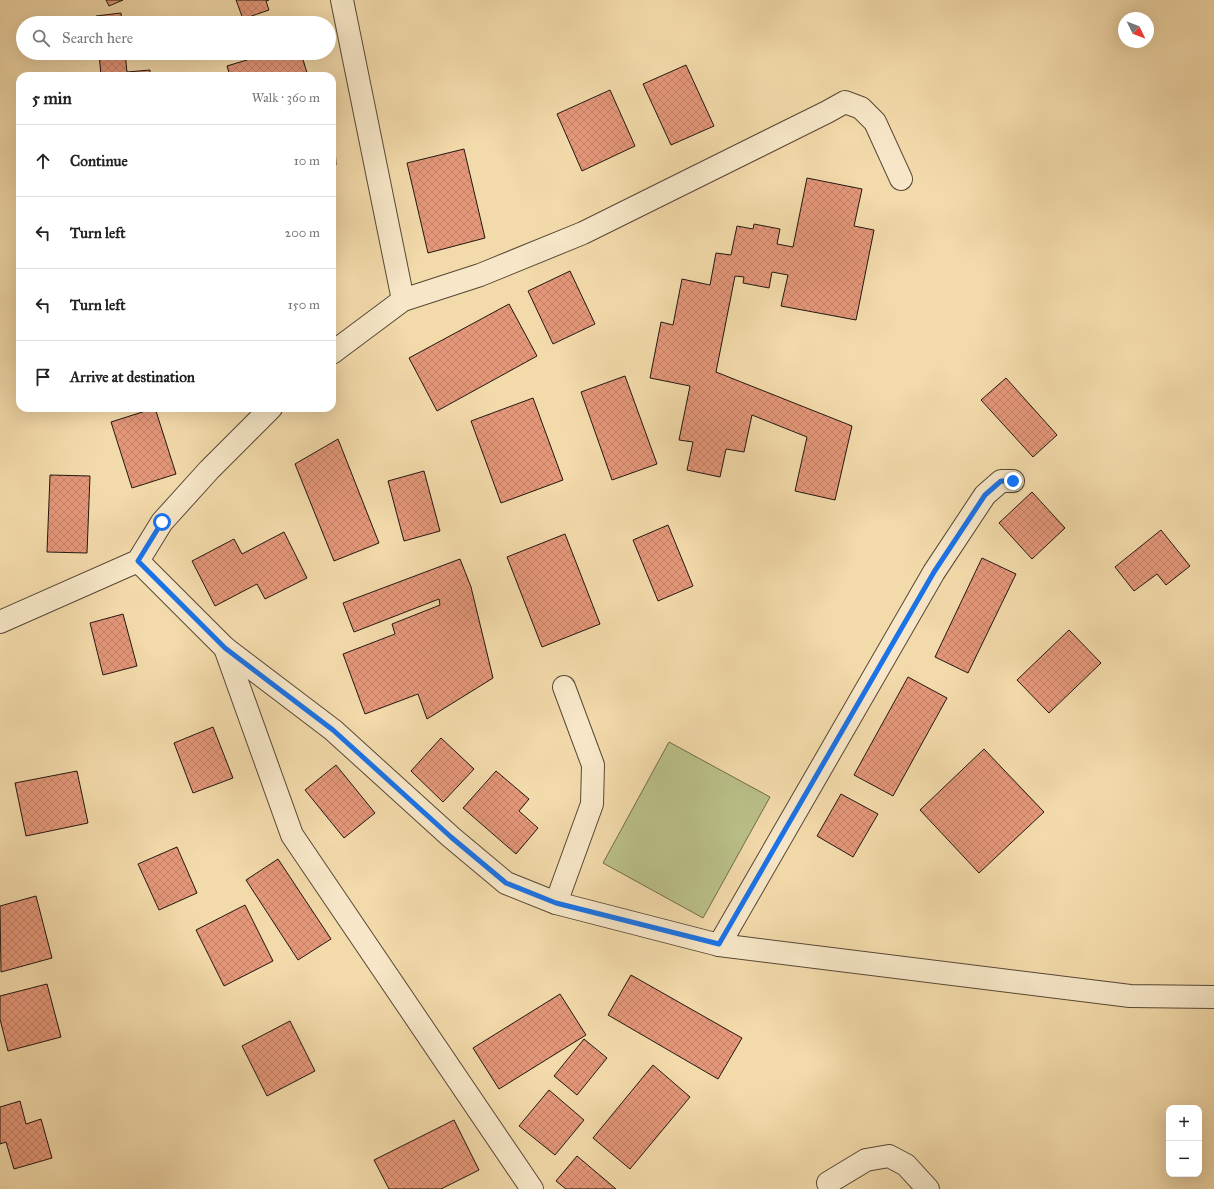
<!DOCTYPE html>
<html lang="en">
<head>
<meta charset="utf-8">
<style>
	:root { --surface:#fff; --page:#f2f2f2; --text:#222; --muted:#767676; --line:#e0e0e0 }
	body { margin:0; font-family:"IM FELL Great Primer",serif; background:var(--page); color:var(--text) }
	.controls { position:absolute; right:12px; bottom:12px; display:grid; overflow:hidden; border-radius:8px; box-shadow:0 4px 16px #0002 }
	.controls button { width:36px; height:36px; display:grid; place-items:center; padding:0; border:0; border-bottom:1px solid var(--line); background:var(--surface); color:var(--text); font:20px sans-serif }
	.compass { position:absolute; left:1118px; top:12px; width:36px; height:36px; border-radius:50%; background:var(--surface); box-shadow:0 4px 16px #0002; rotate:133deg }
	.stop { position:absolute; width:12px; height:12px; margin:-9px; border:3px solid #1a73e8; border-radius:50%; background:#fff }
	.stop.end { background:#1a73e8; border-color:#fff; box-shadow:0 1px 4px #0008 }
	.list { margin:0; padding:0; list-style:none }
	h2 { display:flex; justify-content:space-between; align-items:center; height:52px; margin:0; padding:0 16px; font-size:17px }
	h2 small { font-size:13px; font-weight:400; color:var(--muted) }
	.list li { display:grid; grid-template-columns:26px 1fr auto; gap:12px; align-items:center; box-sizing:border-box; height:72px; padding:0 16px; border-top:1px solid var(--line) }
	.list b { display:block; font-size:15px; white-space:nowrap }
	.list em { font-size:13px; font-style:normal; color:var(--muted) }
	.icon { flex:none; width:22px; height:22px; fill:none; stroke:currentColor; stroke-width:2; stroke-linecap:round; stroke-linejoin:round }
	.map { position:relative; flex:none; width:1214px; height:1189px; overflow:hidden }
	.search { position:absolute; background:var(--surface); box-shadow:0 4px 16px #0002; left:16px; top:16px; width:320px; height:44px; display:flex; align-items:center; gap:10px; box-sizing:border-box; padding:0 14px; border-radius:22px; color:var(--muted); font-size:15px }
	.panel { position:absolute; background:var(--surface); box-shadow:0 4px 16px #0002; left:16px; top:72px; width:320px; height:340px; border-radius:12px }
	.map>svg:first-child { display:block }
</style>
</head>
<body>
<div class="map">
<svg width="1214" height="1189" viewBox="0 0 1214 1189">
	<defs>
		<pattern id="building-cross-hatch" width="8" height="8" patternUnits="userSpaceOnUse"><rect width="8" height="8" fill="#e49779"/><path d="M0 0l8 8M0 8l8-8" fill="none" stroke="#c38167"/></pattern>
	</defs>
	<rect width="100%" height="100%" fill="#f3daaa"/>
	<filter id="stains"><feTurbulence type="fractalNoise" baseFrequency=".005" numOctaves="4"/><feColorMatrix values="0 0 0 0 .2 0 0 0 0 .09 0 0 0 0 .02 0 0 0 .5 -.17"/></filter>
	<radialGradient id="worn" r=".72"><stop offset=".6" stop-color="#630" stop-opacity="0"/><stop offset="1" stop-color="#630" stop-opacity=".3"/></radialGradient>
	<path fill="#bac088" stroke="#6e6c4c" d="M669,742L770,797L703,918L603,863Z"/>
	<g fill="url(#building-cross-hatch)" stroke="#21180f">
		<path d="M106,0H123L109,6Z"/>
		<path d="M236,0H269L266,1L269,10L243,19Z"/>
		<path d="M121,13L122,23H96V16Z"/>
		<path d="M99,53H125L127,72L150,70V76H101Z"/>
		<path d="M270,53H301L308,76H230L227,66Z"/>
		<path d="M686,65L714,126L671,145L643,84Z"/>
		<path d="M610,90L635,146L582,171L557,114Z"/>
		<path d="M332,128H334L336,165H332Z"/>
		<path d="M464,149L485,238L428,253L407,163Z"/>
		<path d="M807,178L862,189L854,226L874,230L856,320L781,306L788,275L772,272L769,288L743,283L744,277L735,276L716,372L852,426L835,500L795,491L807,437L752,415L744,452L726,449L720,477L687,470L693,442L679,440L690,386L650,378L661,322L673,325L682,279L710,285L716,253L731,255L737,226L753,229L754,224L780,229L777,244L793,247Z"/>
		<path d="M570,271L595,324L553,344L528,291Z"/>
		<path d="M509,304L537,356L437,411L409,358Z"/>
		<path d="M625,376L657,464L612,480L581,392Z"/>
		<path d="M1006,378L1057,435L1033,457L981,400Z"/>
		<path d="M533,398L563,480L501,503L471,421Z"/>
		<path d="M155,408L176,474L132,488L111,422Z"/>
		<path d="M338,439L379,543L334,561L295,464Z"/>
		<path d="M424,471L440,531L404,541L388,481Z"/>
		<path d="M50,475L90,476L87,553L47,552Z"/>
		<path d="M1032,492L1065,528L1032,559L999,523Z"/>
		<path d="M668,525L693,586L658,601L633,540Z"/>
		<path d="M1161,530L1190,566L1166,585L1157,574L1134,591L1115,567Z"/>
		<path d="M284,532L307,578L265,599L257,584L215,606L192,561L234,539L242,554Z"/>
		<path d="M565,534L600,624L542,647L507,557Z"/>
		<path d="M982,558L1016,574L968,673L935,657Z"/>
		<path d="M460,559L471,587L493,678L427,719L418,694L365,714L343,654L395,634L392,624L440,605L439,599L354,632L343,603Z"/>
		<path d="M123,614L137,666L103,675L90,623Z"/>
		<path d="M1069,630L1101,663L1049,713L1017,680Z"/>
		<path d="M908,677L947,698L893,796L854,775Z"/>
		<path d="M213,727L233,778L193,793L174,743Z"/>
		<path d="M441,738L474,769L443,802L411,771Z"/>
		<path d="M984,749L1044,812L979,873L920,810Z"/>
		<path d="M336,765L375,813L344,838L305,790Z"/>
		<path d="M77,771L88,823L26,836L15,783Z"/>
		<path d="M496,771L529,799L519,811L538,828L516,854L463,808Z"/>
		<path d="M841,794L878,814L853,857L817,836Z"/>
		<path d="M177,847L197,893L159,910L138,864Z"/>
		<path d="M278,859L331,939L298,960L246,880Z"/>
		<path d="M36,896L52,958L1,972L0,906Z"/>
		<path d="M245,905L273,961L224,986L196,930Z"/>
		<path d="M631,975L742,1038L718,1079L608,1015Z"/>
		<path d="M47,984L61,1037L8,1051L0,1019V996Z"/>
		<path d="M560,994L586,1035L499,1089L473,1048Z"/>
		<path d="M290,1021L315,1071L267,1096L242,1046Z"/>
		<path d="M584,1039L607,1058L577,1095L554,1076Z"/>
		<path d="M653,1065L690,1097L630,1169L593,1138Z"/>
		<path d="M549,1090L584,1120L555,1155L519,1126Z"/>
		<path d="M20,1101L26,1124L41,1119L52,1158L14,1169L6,1142L0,1144V1107Z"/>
		<path d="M454,1120L479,1170L441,1189H389L374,1160Z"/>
		<path d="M577,1156L616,1189H566L556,1181Z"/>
	</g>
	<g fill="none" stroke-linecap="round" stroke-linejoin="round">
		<defs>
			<g id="minor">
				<path d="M342,0L403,300"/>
				<path d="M332,353L403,300L480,275L583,233L827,112L845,102L861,108L875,122L901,179"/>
				<path d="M138,561L225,648L333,730L451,837L506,883L556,903L719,945L1130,996L1214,997"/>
				<path d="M0,622L138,561L162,522L209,470L271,408"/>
				<path d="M225,648L292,835L532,1189"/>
				<path d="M556,903L592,804L593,765L564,687"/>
				<path d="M719,945L934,572L985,495L1001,481H1013"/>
				<path d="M828,1183L866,1160L889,1156L906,1165L928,1189"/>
			</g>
		</defs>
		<use href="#minor" stroke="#564836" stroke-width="24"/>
		<use href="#minor" stroke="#f7e7c8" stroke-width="22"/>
	</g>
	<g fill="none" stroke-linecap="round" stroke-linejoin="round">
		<path stroke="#1a73e8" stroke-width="5" d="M162,522L138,561L225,648L333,730L451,837L506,883L556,903L719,944L934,572L985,495L1001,481H1013"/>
	</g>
	<rect width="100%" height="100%" filter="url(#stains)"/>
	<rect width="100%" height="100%" fill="url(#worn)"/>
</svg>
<div class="controls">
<button>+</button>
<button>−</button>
</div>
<svg class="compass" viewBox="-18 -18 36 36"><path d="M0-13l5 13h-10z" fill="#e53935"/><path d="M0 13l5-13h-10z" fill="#767676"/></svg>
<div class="stop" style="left:162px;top:522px"></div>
<div class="stop end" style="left:1013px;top:481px"></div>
<div class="search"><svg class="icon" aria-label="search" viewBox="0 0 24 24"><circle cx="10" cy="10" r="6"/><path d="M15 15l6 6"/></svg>Search here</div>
<section class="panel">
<h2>5 min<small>Walk · 360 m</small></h2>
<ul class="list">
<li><svg class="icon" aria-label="ahead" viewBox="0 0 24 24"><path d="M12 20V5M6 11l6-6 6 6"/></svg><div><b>Continue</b></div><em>10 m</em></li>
<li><svg class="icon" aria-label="left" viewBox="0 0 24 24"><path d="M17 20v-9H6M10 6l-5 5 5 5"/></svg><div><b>Turn left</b></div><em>200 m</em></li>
<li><svg class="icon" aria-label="left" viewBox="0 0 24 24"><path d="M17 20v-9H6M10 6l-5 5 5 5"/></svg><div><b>Turn left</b></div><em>150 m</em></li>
<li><svg class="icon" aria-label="arrive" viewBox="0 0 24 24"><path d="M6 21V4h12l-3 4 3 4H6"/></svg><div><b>Arrive at destination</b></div></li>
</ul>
</section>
</div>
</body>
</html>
